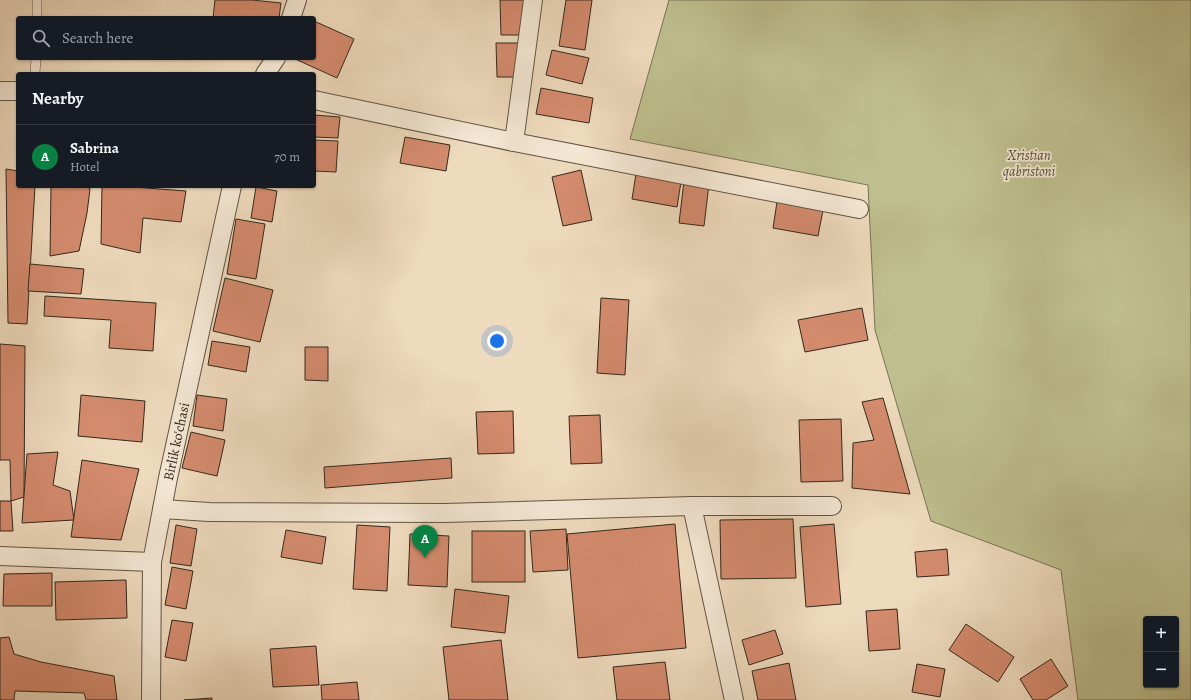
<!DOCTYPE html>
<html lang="en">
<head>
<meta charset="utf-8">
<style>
	:root { --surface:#171b24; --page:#242831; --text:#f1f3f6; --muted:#9ea1a6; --line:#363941; --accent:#0b8043 }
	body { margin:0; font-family:Alegreya,serif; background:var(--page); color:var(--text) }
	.controls { position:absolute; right:12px; bottom:12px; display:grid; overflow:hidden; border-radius:4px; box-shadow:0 1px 3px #0004 }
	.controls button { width:36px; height:36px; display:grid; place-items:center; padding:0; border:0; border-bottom:1px solid var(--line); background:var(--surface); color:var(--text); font:20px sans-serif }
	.you { position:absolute; left:497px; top:341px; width:14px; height:14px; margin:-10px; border:3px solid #fff; border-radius:50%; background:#1a73e8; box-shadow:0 0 0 6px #1a73e833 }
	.badge { display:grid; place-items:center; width:26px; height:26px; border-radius:50%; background:var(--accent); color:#fff; font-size:13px; font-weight:700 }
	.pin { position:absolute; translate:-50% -33px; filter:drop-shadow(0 1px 2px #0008) }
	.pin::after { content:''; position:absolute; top:21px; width:14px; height:12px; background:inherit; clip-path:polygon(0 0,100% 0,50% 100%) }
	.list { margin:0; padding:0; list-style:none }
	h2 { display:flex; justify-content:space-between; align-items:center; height:52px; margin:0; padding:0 16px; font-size:17px }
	h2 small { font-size:13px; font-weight:400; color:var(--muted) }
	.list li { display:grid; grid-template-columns:26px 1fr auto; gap:12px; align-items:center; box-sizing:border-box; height:64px; padding:0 16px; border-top:1px solid var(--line) }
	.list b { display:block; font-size:15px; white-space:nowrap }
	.list p { margin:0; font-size:13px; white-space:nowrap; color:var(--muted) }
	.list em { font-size:13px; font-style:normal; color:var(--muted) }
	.icon { flex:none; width:22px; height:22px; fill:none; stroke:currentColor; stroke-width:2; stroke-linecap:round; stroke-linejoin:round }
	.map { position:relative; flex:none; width:1191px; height:700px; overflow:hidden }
	.search { position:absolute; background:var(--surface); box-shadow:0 1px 3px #0004; left:16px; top:16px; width:300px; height:44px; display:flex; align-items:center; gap:10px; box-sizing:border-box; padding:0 14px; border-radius:4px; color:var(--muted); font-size:15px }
	.panel { position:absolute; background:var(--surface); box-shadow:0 1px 3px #0004; left:16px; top:72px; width:300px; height:116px; border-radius:4px }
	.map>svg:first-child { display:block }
</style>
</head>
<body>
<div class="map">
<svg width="1191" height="700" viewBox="0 0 1191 700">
	<rect width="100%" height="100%" fill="#eedabd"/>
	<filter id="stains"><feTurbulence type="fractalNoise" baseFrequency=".005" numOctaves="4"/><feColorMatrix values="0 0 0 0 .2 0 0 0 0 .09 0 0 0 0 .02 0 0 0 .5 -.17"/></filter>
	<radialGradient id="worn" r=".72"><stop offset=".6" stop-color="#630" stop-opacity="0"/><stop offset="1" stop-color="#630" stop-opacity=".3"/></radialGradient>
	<path fill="#bebe8e" stroke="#787355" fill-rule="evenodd" d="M669,0H1191V700H1078L1061,570L931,521L875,330L868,185L630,139ZM1146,619H1176V685H1146Z"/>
	<g fill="#d48b6e" stroke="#33281c">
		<path d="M215,0H252L281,3L279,18H213Z"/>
		<path d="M500,0H524L525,35H501Z"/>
		<path d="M566,0H592L585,50L559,46Z"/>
		<path d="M314,21L354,39L337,78L293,58H314Z"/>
		<path d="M496,43H519L520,77H497Z"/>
		<path d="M552,50L589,58L582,84L546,75Z"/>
		<path d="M541,88L593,98L589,123L536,114Z"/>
		<path d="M314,115L340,117L338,138L314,137Z"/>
		<path d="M405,137L450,145L446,171L400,163Z"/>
		<path d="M314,140L338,141L336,172L314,171Z"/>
		<path d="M6,169L18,171V186H35L27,324L8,323Z"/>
		<path d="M581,170L592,220L563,226L552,177Z"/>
		<path d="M636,174L681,182L677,207L632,199Z"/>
		<path d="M684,181L709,184L704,226L679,223Z"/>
		<path d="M51,186H86L90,189L87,213L79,251L50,256Z"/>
		<path d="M102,186H121L186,191L181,222L143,218L140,253L101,244Z"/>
		<path d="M256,187L277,191L272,222L251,218Z"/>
		<path d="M777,202L823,210L818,236L773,228Z"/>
		<path d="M236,219L265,224L256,279L227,274Z"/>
		<path d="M30,264L84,269L81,294L28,291Z"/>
		<path d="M225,278L273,290L260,342L213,331Z"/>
		<path d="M45,296L156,303L153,351L109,348L111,320L44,316Z"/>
		<path d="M601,298L629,300L625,375L597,373Z"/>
		<path d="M862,308L868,340L805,352L798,320Z"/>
		<path d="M212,341L250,347L246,372L208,365Z"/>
		<path d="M0,344L25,346L24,497L11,501L10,460H0Z"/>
		<path d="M305,347H328V381L305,380Z"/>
		<path d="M81,395L145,401L142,442L78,436Z"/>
		<path d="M197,395L227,399L223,431L193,426Z"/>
		<path d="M883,398L910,494L852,488L853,443L874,440L862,402Z"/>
		<path d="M513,411L514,453L478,454L476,412Z"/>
		<path d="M600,415L602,463L571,464L569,416Z"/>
		<path d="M841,419L843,481L801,482L799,420Z"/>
		<path d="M191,432L225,440L217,476L182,468Z"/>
		<path d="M58,452L53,485L70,491L74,520L22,523L27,454Z"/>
		<path d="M451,458L452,478L325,488L324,467Z"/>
		<path d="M82,460L139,469L121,540L71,537Z"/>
		<path d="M0,501H11L13,531H0Z"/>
		<path d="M793,519L796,578L721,579L720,520Z"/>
		<path d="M675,524L686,648L578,658L567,534Z"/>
		<path d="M834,524L841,604L806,607L800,527Z"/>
		<path d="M176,525L197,529L191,566L170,563Z"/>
		<path d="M357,525L390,527L387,591L353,589Z"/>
		<path d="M566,529L568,570L533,572L530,531Z"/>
		<path d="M286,530L326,537L322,564L281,557Z"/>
		<rect x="472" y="531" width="53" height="51"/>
		<path d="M410,534L449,536L447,587L408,585Z"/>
		<path d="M947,549L949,575L917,577L915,552Z"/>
		<path d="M172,567L193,571L186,609L165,605Z"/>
		<path d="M52,573V606H3L4,574Z"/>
		<path d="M126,580L127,618L56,620L55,582Z"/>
		<path d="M455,589L509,596L505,633L451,627Z"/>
		<path d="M897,609L900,649L869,651L866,611Z"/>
		<path d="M172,620L193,623L186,661L165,657Z"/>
		<path d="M966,624L1014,657L998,682L949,650Z"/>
		<path d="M775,630L783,654L749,665L742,640Z"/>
		<path d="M9,637L14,654L41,662L114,676L117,700H86L84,693L15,691L14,700H0V638Z"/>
		<path d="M501,640L508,700H449L443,647Z"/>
		<path d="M316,646L319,685L273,687L270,649Z"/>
		<path d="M1051,659L1068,686L1046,700H1033L1020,679Z"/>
		<path d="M665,662L670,700H617L613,667Z"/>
		<path d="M789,663L796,700H758L752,671Z"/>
		<path d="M917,664L945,669L940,697L912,692Z"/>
		<path d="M357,682L359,700H322L321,685Z"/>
		<path d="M212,698V700H184Z"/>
	</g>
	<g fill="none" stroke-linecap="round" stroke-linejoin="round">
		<defs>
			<g id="service">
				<path d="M37,18V0"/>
				<path d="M35,74L36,58"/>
			</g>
			<g id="minor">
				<path d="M291,18L297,0"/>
				<path d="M265,74L276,58"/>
				<path d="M0,91H18"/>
				<path d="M314,100L514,142L859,209"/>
				<path d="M514,142L533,0"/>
				<path d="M692,506L734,700"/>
				<path d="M162,509L209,512L444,513L692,506H832"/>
				<path d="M0,556L152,562"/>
				<path id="s1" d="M151,700L152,562L168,478L232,186"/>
			</g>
		</defs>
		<use href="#service" stroke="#625444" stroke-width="10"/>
		<use href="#minor" stroke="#625444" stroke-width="20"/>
		<use href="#service" stroke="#f4e7d4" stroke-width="9"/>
		<use href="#minor" stroke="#f4e7d4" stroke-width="18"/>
	</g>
	<g text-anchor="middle" stroke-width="3.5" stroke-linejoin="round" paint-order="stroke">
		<g font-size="14" font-style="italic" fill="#564e38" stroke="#f4e7d4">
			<text x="1029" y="160">Xristian<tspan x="1029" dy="16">qabristoni</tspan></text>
		</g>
		<g font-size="14" fill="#33281c" stroke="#f4e7d4">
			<text dy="5" stroke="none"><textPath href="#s1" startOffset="261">Birlik ko'chasi</textPath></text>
		</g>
	</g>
	<rect width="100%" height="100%" filter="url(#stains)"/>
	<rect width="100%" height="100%" fill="url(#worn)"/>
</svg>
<div class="controls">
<button>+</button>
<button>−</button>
</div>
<div class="you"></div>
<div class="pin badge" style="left:425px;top:558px">A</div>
<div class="search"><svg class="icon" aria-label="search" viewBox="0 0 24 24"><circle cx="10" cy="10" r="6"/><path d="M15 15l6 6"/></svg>Search here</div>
<section class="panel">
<h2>Nearby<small></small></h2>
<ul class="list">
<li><span class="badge">A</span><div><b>Sabrina</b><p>Hotel</p></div><em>70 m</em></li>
</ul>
</section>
</div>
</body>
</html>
